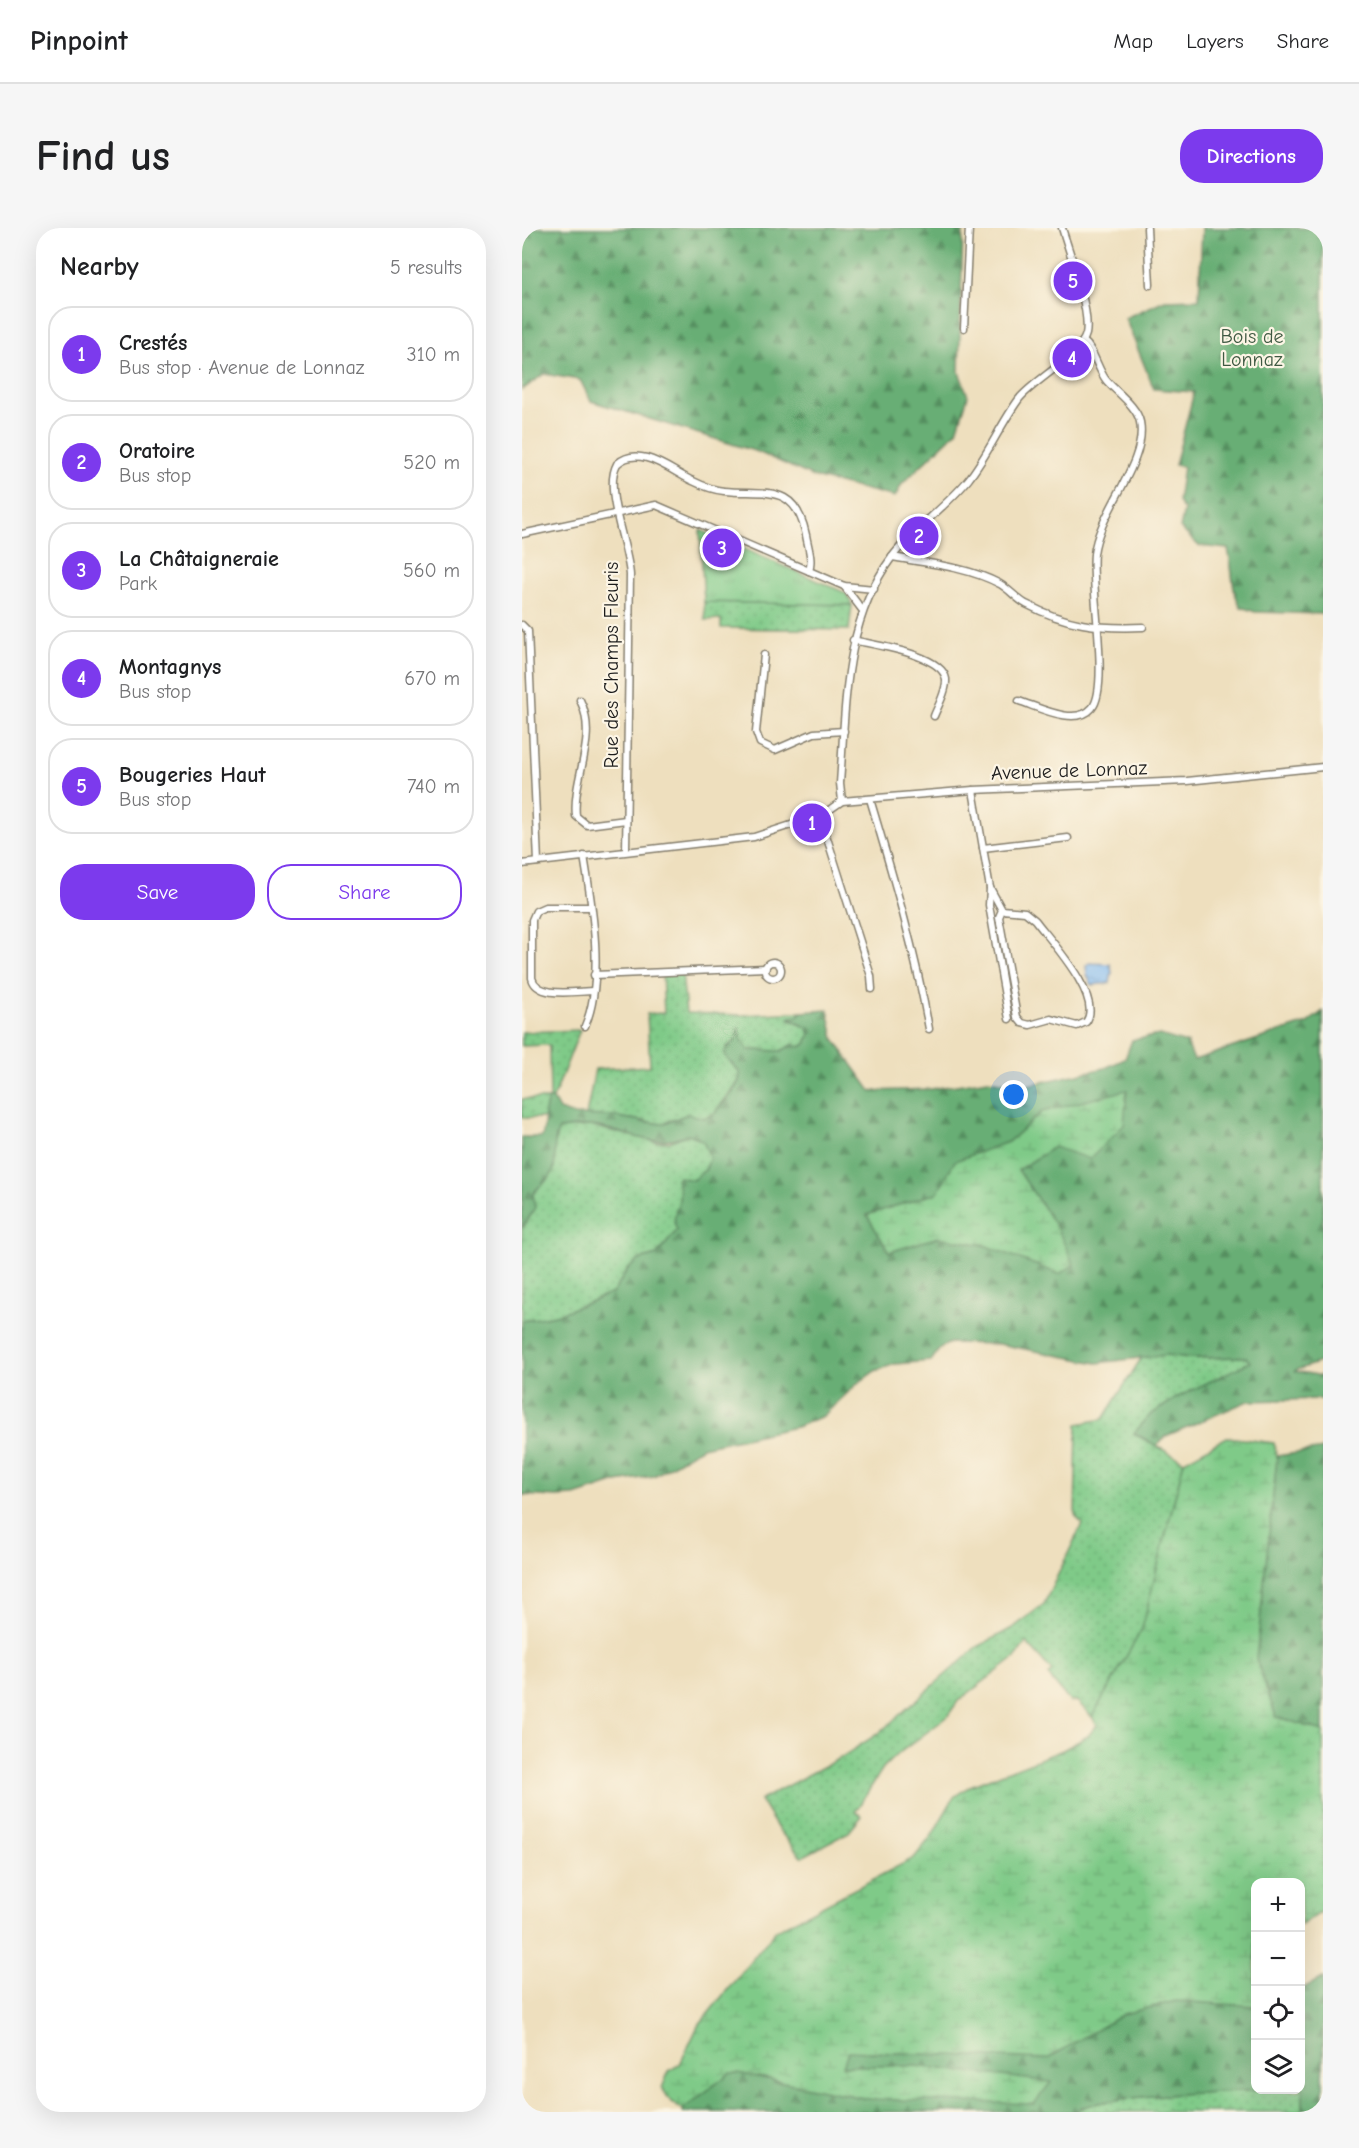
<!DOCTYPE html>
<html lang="en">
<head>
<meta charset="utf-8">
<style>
	:root { --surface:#fff; --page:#f6f6f6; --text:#202124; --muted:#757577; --line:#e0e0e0; --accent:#7c3aed }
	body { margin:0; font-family:"Comic Neue",sans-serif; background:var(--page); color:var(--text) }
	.controls { position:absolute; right:18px; bottom:18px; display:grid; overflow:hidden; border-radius:12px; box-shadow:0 6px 24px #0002 }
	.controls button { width:54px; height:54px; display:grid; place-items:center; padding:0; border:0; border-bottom:2px solid var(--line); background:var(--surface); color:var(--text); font:30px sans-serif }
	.you { position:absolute; left:492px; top:867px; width:21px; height:21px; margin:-15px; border:4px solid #fff; border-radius:50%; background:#1a73e8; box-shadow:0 0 0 9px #1a73e833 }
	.badge { display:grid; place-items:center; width:39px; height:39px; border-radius:50%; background:var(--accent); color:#fff; font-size:20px; font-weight:700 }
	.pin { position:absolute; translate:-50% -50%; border:3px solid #fff; box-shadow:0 2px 6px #0006 }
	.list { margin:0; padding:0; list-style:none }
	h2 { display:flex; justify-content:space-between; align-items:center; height:78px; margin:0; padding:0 24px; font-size:26px }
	h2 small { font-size:20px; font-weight:400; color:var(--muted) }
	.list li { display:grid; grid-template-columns:39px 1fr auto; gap:18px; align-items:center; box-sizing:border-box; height:96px; margin:0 12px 12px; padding:0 12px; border:2px solid var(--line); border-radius:24px }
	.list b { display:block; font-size:22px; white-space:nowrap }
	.list p { margin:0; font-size:20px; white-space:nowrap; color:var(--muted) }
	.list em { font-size:20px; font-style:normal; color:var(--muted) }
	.actions { display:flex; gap:12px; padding:18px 24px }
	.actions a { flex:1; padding:14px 0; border:2px solid var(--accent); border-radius:24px; text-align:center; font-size:21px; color:var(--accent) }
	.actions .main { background:var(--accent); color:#fff }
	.icon { flex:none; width:33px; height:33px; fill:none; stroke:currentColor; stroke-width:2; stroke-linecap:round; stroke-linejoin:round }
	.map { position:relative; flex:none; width:801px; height:1884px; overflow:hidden; border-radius:24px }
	header { display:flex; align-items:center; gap:36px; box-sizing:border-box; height:84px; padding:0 30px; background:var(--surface); border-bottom:2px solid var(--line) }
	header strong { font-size:28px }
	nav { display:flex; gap:33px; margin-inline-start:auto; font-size:21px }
	.intro { display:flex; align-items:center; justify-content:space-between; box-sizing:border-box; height:144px; padding:0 36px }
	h1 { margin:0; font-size:42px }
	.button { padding:15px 27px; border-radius:24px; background:var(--accent); color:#fff; font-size:21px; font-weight:700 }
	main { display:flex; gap:36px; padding:0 36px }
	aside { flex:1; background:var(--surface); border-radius:24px; box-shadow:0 6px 24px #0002 }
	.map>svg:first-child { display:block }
</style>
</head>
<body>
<header>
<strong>Pinpoint</strong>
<nav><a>Map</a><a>Layers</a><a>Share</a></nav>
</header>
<div class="intro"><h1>Find us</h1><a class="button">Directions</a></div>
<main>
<aside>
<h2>Nearby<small>5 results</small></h2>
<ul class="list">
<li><span class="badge">1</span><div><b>Crestés</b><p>Bus stop · Avenue de Lonnaz</p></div><em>310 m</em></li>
<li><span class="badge">2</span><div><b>Oratoire</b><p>Bus stop</p></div><em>520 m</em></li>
<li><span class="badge">3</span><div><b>La Châtaigneraie</b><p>Park</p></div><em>560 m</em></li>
<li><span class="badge">4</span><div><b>Montagnys</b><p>Bus stop</p></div><em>670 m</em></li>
<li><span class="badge">5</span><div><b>Bougeries Haut</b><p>Bus stop</p></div><em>740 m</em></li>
</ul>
<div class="actions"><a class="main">Save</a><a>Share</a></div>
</aside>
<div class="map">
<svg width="801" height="1884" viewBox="0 0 801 1884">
	<defs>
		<pattern id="grass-dots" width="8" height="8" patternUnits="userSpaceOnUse" patternTransform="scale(1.5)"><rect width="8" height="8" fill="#7fca88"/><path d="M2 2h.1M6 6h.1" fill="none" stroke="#6dad75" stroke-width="1.8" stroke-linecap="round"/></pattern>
		<pattern id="forest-firs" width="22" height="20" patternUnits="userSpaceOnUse" patternTransform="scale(1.5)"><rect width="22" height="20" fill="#67ae74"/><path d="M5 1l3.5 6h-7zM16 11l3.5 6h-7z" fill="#548d5e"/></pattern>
		<pattern id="wetland-marsh" width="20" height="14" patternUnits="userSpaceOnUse" patternTransform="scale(1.5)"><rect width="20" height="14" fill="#7fca88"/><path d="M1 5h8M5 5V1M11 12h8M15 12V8" fill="none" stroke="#6dad75"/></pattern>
		<pattern id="park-tufts" width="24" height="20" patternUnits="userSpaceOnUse" patternTransform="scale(1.5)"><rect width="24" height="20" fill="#7fca88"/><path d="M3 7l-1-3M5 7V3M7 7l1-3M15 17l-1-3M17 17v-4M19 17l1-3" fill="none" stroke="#6dad75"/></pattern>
		<pattern id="water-ripples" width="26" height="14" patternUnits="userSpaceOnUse" patternTransform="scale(1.5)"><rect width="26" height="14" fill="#81baf1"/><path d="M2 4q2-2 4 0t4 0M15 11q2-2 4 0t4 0" fill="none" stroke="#6f9fce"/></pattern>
	</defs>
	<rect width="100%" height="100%" fill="#fcf5e5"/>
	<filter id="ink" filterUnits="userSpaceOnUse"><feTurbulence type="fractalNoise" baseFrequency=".0167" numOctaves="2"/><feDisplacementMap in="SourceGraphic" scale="12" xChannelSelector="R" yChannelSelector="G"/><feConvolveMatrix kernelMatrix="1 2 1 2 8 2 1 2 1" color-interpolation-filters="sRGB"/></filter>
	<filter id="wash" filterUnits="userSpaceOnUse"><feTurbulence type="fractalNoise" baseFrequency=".008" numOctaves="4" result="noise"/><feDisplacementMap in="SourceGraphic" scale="24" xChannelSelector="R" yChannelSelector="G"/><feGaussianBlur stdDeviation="1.35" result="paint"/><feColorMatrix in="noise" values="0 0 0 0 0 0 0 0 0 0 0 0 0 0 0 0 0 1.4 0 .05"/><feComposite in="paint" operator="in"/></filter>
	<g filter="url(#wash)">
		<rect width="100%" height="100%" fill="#eedfbe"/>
		<g fill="url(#grass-dots)" stroke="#4e7352" stroke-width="1.5">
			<path d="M182,374L330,377L327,402L199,400V391L183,392Z"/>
			<path d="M160,744L164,785L219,787L279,784L276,788L269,789L268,792L286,800L288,806L284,816L278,819L272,816L259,823L226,822L219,810L204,820L218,845L217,853L192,886L182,890L166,886L140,896L89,888H64L73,841L128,838L125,786L142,785L140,745Z"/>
			<path d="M58,802L31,871H28L27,817L0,818V804Z"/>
			<path d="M0,871H26L24,890H0Z"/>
			<path d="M69,898L134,914H147L167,906L181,913L188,929L184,941L171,952L156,949L160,964L152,994L155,1002L135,1027L117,1032L106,1041L91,1065L34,1087L0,1093V1000L13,981L11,966L32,941L31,914L37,901Z"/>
			<path d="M644,1127L669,1130L724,1129L728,1134L687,1155L612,1206L662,1233L620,1401L570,1489L555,1473L548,1474L526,1447L530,1443L504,1414L493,1430L436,1473L425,1489L372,1529L361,1540L333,1584L340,1588L327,1604L280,1629L256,1601L238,1572L320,1529L357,1505L455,1419L492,1399L522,1376L560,1296L553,1287L555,1196L581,1191L620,1129Z"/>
			<path d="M779,1859H781V1884H551C579,1865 737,1862 778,1862Z"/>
		</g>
		<g fill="url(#forest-firs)" stroke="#426548" stroke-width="1.5" fill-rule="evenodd">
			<path d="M0,0H441L437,144L446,168L435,203L380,256L373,269L292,249L236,224L69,173L58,152L22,146L0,162Z"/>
			<path d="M680,0H801V386L733,384L719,379C709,363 711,341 706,321L677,318L658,300L662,282L656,274L661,239L653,237L672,164L632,161L603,90L643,72L677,71Z"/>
			<path d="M306,782L312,811L349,863L409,861L466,852L502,858L583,840L603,831L610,812L638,807L665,815L672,832L785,795L801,783V1133L772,1143L801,1148V1171L726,1173L644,1208L635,1218L612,1205L628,1187L656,1169L728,1134L724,1129L669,1130L644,1127L575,1135L477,1116L428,1115L419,1119L409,1133L373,1136L353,1143L335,1156L301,1188L274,1199L180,1219L132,1248L95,1254L53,1268L34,1269L0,1267V1093L34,1087L91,1065L106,1041L117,1032L135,1027L155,1002C146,983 165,976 154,951L156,949L171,952L184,941L188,929L181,913L167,906C125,922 110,903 70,898C60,897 47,900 37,901C29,918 35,924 32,940C30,952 17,956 11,966L13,981L0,1000V909H20C24,896 21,883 26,871H31L37,882L52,887L89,888L140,896L166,886L182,890L192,886L210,865L217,853L218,845L203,828L204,820L214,812L217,798L219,810L226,822L259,823L272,816L279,819L284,816L288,806L286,800L267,790L276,788L279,784ZM520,884L532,919L496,942L535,1000L551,1037L537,1046L462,1017L416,1009L367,1024L345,987L415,965L433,933L486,914Z"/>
			<path d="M801,1221V1503L754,1489L734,1431L755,1228Z"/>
			<path d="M801,1750V1884H781L779,1761Z"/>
			<path d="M654,1773L733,1778L734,1862H743C704,1864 577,1866 551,1884H161V1881L208,1845H216L347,1871L512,1875L528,1854L393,1838H321L326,1823L525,1831L601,1786Z"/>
		</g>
		<g fill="url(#wetland-marsh)" stroke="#4e7352" stroke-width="1.5">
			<path d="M605,862L602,897L568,931L532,919L496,942L535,1000L552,1037L537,1046L462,1017L416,1009L367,1024L345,987L415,965L433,933L486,914L520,884Z"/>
			<path d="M705,1209L752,1215L755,1228L734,1431L754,1489L801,1503V1682L779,1697L778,1654H734L733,1778L654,1773L601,1786L525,1831L326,1823L321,1838H393L529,1854L512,1876L347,1871L216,1845H208L161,1881L149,1874L140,1860L147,1843L158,1836L176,1798L254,1702L392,1630L409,1609L432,1569L448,1558L541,1522L566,1508L575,1497L570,1489L620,1401L662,1233Z"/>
		</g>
		<path fill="url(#park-tufts)" stroke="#4e7352" stroke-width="1.5" d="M178,302L324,365L330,377L182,374Z"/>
		<path fill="url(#water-ripples)" stroke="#4e6b86" stroke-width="1.5" d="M567,735L588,736L590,744L588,755L570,757L565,747L564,738Z"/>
	</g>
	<g filter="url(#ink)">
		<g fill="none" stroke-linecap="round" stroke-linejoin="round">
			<defs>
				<g id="street">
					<path d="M625,0L628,57"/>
					<path d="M442,100L447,0"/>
					<path d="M0,306L134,277L322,358L352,361"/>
					<path d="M370,329C405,335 446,339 478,356C488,362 495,371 504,376C544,397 577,401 621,399"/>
					<path d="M322,358L341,383"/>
					<path d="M0,397L6,403L16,634"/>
					<path d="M331,412C351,417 420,426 424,451C425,462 416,478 412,488"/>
					<path d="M242,427L234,504L238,515L253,522L292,505L322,503"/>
					<path d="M58,472C77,510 50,550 54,588L65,597L104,592"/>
					<path d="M497,473C516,479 554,499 570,480C588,460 568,356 572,326C577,283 626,234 618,194C615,178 594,164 584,152C575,140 572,121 561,113"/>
					<path d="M451,562L468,660L480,682L477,689L495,789L500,795L508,797L529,791L555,798L564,794C582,770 528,712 513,692L503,684L480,682"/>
					<path d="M348,571C371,648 393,722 407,801"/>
					<path d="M320,573L318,555C324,478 321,395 370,329C391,301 423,280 446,252C466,227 478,197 497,171C512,152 559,127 564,106C569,83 547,23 540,0"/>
					<path d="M298,588L349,748L350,761"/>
					<path d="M461,620L546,610"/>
					<path d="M104,623L108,347C106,317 81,261 95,236C118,215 150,244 171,253C181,258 191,262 202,263C243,267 273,254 284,307C286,319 291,332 287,343"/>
					<path d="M62,628C70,677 83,752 63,798"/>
					<path d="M0,636L232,609L300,587L320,573L451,562L665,553L801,539"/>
					<path d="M468,660L467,677L487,791"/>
					<path d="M69,679H23L14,683L10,692V750C15,771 54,763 71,763"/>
					<circle cx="251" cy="742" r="8"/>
					<path d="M72,747L244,740"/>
				</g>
			</defs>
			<use href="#street" stroke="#857e6d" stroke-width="9"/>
			<use href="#street" stroke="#fff" stroke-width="6"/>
		</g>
	</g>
	<g text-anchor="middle" stroke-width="4.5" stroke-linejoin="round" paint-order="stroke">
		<g font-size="20" fill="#3f5942" stroke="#fcf5e5">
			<text x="730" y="115">Bois de<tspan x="730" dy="23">Lonnaz</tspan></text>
		</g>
		<g font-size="20" fill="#1c1c1c" stroke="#fcf5e5">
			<text transform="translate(89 437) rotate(-90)" y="7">Rue des Champs Fleuris</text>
			<text transform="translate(547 542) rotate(-2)" y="7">Avenue de Lonnaz</text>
		</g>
	</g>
</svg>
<div class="controls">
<button>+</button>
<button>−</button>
<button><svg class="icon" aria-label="locate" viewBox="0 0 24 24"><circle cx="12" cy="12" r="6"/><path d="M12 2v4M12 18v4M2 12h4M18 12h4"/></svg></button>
<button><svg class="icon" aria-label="layers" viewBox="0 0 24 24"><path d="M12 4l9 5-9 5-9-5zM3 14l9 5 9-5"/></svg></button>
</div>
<div class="you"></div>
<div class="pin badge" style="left:290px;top:595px">1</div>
<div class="pin badge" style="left:397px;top:308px">2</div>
<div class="pin badge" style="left:200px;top:320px">3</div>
<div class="pin badge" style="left:550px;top:130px">4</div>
<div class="pin badge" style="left:551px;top:53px">5</div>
</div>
</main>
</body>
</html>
